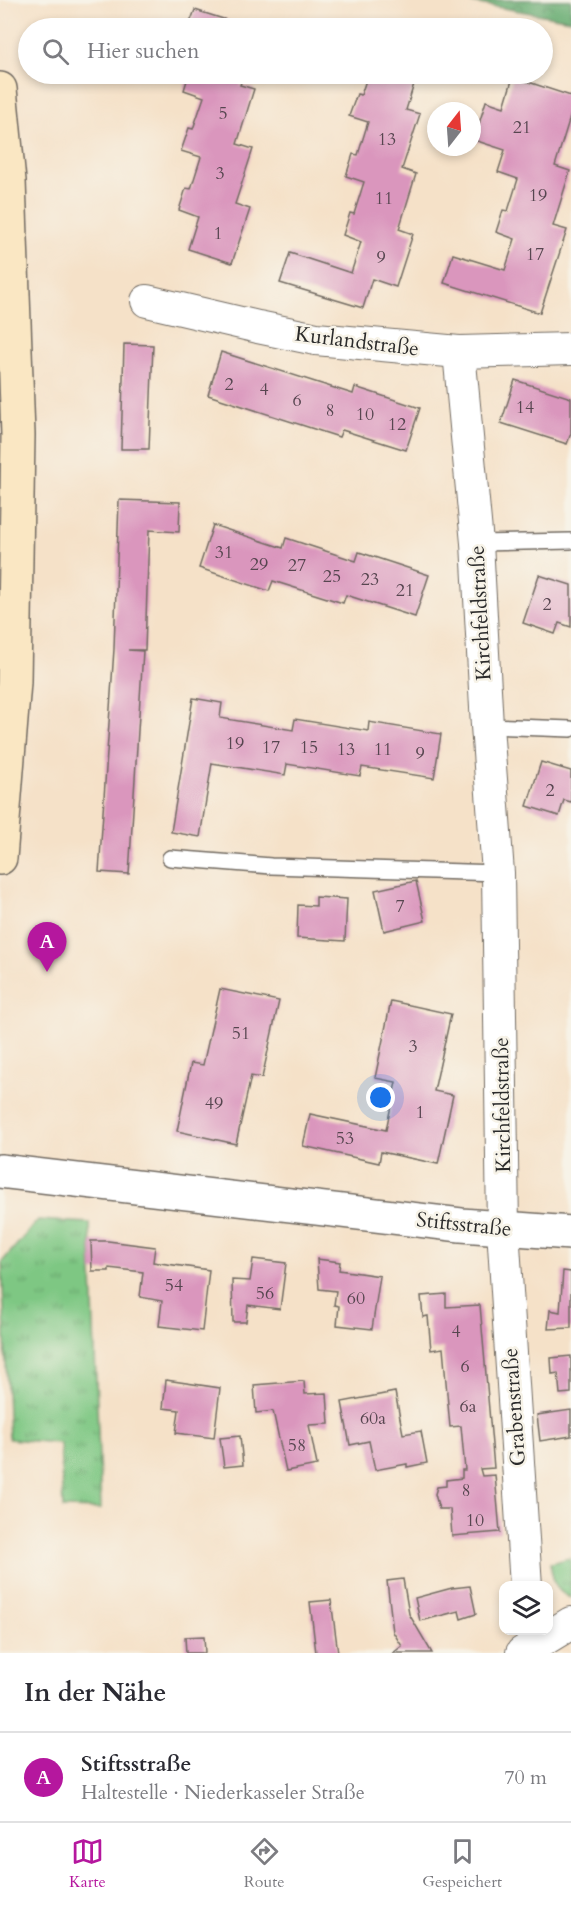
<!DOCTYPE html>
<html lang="de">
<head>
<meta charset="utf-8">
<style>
	:root { --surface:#fff; --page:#f7f7f7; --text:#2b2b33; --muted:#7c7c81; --line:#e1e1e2; --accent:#b5179e }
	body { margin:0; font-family:Cardo,serif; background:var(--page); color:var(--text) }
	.controls { position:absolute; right:18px; bottom:18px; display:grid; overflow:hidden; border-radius:12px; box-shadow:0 3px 9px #0003 }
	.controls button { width:54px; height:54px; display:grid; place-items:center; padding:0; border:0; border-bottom:2px solid var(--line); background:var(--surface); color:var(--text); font:30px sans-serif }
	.compass { position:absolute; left:427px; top:102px; width:54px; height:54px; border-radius:50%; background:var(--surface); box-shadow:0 3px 9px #0003; rotate:17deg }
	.you { position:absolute; left:381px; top:1098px; width:21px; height:21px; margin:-15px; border:4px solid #fff; border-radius:50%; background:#1a73e8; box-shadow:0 0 0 9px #1a73e833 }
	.badge { display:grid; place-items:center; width:39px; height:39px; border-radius:50%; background:var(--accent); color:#fff; font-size:20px; font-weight:700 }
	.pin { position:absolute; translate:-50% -50px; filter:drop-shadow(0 2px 3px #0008) }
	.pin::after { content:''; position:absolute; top:32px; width:21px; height:18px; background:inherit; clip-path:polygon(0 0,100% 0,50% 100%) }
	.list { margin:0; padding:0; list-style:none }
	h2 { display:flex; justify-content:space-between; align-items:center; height:78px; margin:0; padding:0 24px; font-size:26px }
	h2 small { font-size:20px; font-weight:400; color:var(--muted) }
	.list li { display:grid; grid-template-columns:39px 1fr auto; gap:18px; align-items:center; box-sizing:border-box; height:90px; padding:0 24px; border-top:2px solid var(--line) }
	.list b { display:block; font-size:22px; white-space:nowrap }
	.list p { margin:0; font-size:20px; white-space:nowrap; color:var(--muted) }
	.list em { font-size:20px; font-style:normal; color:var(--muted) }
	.icon { flex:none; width:33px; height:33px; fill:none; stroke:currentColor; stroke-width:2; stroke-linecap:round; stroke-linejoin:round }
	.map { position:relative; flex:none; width:571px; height:1653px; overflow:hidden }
	.search { position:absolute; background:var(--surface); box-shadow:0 3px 9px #0003; left:18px; right:18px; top:18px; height:66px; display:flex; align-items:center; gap:15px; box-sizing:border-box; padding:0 21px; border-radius:33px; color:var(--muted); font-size:22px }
	.sheet { height:168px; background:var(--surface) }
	nav { display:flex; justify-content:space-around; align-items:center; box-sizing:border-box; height:84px; border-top:2px solid var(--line); background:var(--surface); font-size:16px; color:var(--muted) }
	nav a { display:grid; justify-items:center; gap:3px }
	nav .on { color:var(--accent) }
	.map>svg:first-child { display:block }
</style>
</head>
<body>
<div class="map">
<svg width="571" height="1653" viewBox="0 0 571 1653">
	<defs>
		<pattern id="grass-tufts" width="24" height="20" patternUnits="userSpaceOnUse" patternTransform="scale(1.5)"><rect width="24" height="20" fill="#7ec783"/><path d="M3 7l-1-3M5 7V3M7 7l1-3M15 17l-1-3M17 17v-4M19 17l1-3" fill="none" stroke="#67a26b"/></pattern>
		<pattern id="forest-crowns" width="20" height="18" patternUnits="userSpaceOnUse" patternTransform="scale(1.5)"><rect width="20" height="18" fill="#66ac71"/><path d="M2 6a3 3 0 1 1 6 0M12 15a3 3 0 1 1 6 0" fill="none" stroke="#548c5d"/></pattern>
	</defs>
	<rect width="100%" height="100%" fill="#f7f3e8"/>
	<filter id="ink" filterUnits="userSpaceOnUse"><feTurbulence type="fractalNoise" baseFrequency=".0167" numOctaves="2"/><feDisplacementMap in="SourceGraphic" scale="12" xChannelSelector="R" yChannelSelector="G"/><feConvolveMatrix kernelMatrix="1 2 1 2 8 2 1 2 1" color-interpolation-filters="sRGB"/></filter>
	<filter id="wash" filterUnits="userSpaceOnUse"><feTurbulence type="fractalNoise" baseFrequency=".008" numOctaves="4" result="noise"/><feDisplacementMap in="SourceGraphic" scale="24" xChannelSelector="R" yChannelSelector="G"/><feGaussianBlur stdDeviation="1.35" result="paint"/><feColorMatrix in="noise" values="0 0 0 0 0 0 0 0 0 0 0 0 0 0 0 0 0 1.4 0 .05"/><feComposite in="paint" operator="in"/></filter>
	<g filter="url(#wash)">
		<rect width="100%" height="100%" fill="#f5e1c8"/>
		<g fill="url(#grass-tufts)" stroke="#547957" stroke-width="1.5">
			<path d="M38,1220L90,1223L101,1509L63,1508L60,1443L9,1439L2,1262Z"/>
			<path d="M570,1558L571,1560V1598C554,1591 553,1580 550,1563Z"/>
		</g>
		<path fill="url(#forest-crowns)" stroke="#486c4e" stroke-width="1.5" d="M456,0H571V20Z"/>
		<g id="blocks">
			<g fill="#da96bd">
				<path d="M195,10L252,28H188Z"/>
				<path d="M189,74H244L240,85L254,89L237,144L253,149L235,204L250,209L232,263L188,249L198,217L179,210L186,188L191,189L201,157L181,151L189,128L193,129L204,97L184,90Z"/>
				<path d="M368,74H417L406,110L420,114L402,169L416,174L399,229L413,234L396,287L372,279L363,308L280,283L290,253L351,273L361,242L343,235L350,213L354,214L364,182L346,176L353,154L358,155L368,122L349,116L357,94L361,95Z"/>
				<path d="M513,77L571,96V114L555,166L570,171L553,226L567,230L540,313L444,283L453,254L505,270L515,239L496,232L503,210L508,211L518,179L498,172L505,150L474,140L486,101L504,107Z"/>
				<path d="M124,344L153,345L149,449H121Z"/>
				<path d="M221,352L353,394L355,387L420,408L406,450L342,430L339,437L208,395Z"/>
				<path d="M515,380L571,398V433L567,444L501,423Z"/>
				<path d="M119,500L180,502L179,532L149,530L145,650H128L143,651L129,874L99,872L114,649Z"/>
				<path d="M213,525L283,548L286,538L356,561L359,552L429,575L415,617L346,595L343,603L273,581L269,591L199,568Z"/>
				<path d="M539,575L571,585V627L559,623L555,634L523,623Z"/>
				<path d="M193,698L222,703L220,718L293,730L295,719L368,731L369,722L441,734L434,778L362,767L360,776L287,764L285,775L212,763L200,837L171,832Z"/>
				<path d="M541,762L571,771V802L564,800L559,816L527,806Z"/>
				<path d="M416,881L425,921L384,931L375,890Z"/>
				<path d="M316,897L347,899L345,941L297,938L298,905L316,906Z"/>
				<path d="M220,989L279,1001L262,1078L251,1076L236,1144L177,1131L191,1063L203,1065Z"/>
				<path d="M391,1001L451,1014L434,1091L453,1095L438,1164L381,1152L379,1163L303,1146L310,1114L386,1130L396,1082L375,1078Z"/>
				<path d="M91,1241H108L155,1247L153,1262L209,1270L202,1331L159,1326L162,1301L140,1297L143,1272L109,1268V1271H92Z"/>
				<path d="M253,1259L286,1263L280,1309L248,1305L246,1322H233L232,1280L250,1281Z"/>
				<path d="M317,1259L340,1262L339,1270L380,1276L372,1329L337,1325L339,1306L334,1305L336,1291L319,1289Z"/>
				<path d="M563,1271L571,1272V1328L548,1329L550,1310L560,1312Z"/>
				<path d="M446,1294V1307L480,1305L494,1468L480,1469L482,1476L495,1475L500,1532L452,1536L450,1509H439L435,1494L437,1487L446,1486V1480L462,1478V1470H465L461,1426L450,1427L443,1348L431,1350L428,1316L423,1317L421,1296Z"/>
				<path d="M571,1356V1393L560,1394L558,1373L552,1374L551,1358Z"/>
				<path d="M166,1380L220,1388L214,1438L176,1433L179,1410L163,1408Z"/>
				<path d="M304,1381L305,1394L327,1393L329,1424L309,1425L317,1465L286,1471L273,1411L256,1413L254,1385Z"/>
				<path d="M395,1392L403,1434L421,1431L427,1463L407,1467V1464L375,1470L369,1441L350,1445L342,1402Z"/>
				<path d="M571,1410V1436L540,1441L537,1415Z"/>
				<path d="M240,1436L243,1465L224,1467L220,1438Z"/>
				<path d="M403,1579L409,1614L432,1653H393L402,1646L393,1632L387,1581Z"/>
				<path d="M470,1586L476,1614L461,1619L459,1611L420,1621L415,1598L452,1588Z"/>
				<path d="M331,1600L338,1653H316L310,1602Z"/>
				<path d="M204,1636L205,1653H186L185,1637Z"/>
			</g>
		</g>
	</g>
	<g filter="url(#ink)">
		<use href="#blocks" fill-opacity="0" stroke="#726b62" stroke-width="1.5"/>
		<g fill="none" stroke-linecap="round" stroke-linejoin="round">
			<defs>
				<g id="service">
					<path d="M477,543L571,541"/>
					<path d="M487,726L571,729"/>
					<path d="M170,858L271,866L498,873"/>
				</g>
				<g id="minor">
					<path d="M147,301L258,327L316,339L459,352L571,349"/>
					<path d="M459,352L477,543L487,726L498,873L503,1229L526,1586"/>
					<path d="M522,1653L571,1623"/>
				</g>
				<path id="tertiary" d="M0,1171L461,1225L571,1233"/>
				<path id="secondary" d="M0,89L9,181L18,435L14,682L0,858"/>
			</defs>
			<use href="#service" stroke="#726b62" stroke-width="18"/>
			<use href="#minor" stroke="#726b62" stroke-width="34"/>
			<use href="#tertiary" stroke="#726b62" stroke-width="36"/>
			<use href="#secondary" stroke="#726b62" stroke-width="36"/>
			<use href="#service" stroke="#fff" stroke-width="15"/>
			<use href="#minor" stroke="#fff" stroke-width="32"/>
			<use href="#tertiary" stroke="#fff" stroke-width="33"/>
			<use href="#secondary" stroke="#fae7c3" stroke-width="33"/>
		</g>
	</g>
	<g text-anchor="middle" stroke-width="5" stroke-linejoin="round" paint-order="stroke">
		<g font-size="18" fill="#574650">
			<text x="223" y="119">5</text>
			<text x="522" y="133">21</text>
			<text x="387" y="145">13</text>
			<text x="220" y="179">3</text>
			<text x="538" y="201">19</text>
			<text x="384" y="204">11</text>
			<text x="218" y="239">1</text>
			<text x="535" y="260">17</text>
			<text x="381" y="263">9</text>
			<text x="229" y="390">2</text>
			<text x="264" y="395">4</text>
			<text x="297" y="406">6</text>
			<text x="525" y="413">14</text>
			<text x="330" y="416">8</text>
			<text x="365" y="420">10</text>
			<text x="397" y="430">12</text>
			<text x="224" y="558">31</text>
			<text x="259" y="570">29</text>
			<text x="297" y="571">27</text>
			<text x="332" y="582">25</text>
			<text x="370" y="585">23</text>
			<text x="405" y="596">21</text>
			<text x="547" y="610">2</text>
			<text x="235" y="749">19</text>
			<text x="271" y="753">17</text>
			<text x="309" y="753">15</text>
			<text x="346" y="755">13</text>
			<text x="383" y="755">11</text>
			<text x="420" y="759">9</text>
			<text x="550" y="796">2</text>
			<text x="400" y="912">7</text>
			<text x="241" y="1039">51</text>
			<text x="413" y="1052">3</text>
			<text x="214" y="1109">49</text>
			<text x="420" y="1118">1</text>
			<text x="345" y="1144">53</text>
			<text x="174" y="1291">54</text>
			<text x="265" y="1299">56</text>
			<text x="356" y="1304">60</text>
			<text x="456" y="1337">4</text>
			<text x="465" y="1372">6</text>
			<text x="468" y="1412">6a</text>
			<text x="373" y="1424">60a</text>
			<text x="297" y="1451">58</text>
			<text x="466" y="1496">8</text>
			<text x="475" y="1526">10</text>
		</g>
		<g font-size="21" fill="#2b2b2b" stroke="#f7f3e8">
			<text transform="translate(357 341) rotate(7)" y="7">Kurlandstraße</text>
			<text transform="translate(480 613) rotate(-93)" y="7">Kirchfeldstraße</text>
			<text transform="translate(502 1105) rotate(-91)" y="7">Kirchfeldstraße</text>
			<text transform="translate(464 1224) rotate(6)" y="7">Stiftsstraße</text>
			<text transform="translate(514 1407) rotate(-94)" y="7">Grabenstraße</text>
		</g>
	</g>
</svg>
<div class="controls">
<button><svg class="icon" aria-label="layers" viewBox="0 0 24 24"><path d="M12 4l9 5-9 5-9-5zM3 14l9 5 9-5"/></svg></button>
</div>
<svg class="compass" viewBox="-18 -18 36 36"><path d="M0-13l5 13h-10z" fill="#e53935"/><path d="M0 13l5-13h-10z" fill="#7c7c81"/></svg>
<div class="you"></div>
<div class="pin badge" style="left:47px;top:972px">A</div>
<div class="search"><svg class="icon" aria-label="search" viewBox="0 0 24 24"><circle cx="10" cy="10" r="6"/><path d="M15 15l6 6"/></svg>Hier suchen</div>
</div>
<section class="sheet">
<h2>In der Nähe<small></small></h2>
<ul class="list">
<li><span class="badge">A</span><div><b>Stiftsstraße</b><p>Haltestelle · Niederkasseler Straße</p></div><em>70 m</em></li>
</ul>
</section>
<nav>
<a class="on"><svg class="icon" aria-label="map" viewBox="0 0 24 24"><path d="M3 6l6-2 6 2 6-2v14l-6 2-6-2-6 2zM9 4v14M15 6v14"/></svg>Karte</a>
<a><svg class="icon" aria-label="directions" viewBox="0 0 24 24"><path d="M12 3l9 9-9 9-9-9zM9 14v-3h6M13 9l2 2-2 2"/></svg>Route</a>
<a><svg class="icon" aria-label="saved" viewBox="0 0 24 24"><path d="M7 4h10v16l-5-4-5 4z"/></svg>Gespeichert</a>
</nav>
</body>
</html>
